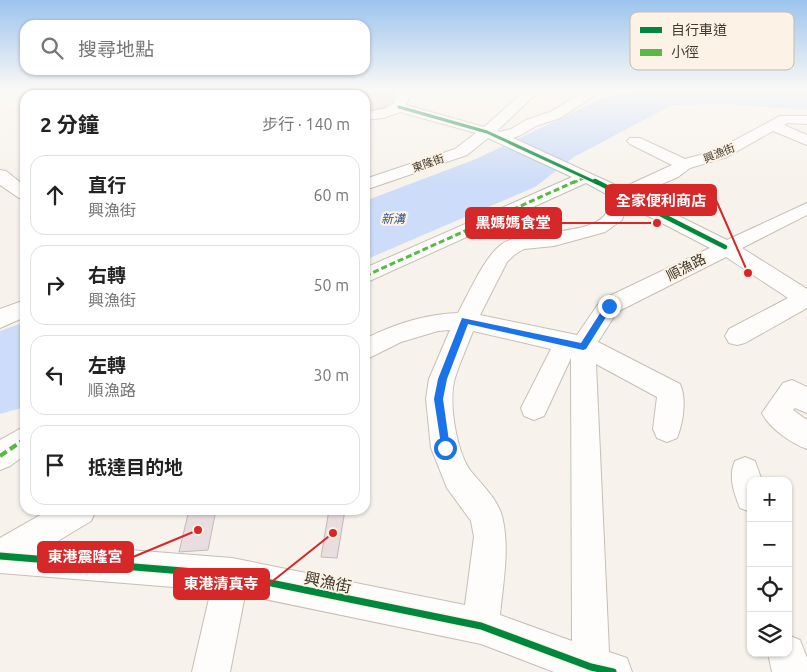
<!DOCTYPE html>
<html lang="zh-TW">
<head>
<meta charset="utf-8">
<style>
	:root { --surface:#fff; --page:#f6f6f6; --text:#222; --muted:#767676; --line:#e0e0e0 }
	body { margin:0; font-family:Ubuntu,"Noto Sans TC",sans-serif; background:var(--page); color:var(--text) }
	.controls { position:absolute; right:15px; bottom:15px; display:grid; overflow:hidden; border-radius:10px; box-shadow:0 1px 4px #0004 }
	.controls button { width:45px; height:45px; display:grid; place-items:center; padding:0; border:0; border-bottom:1px solid var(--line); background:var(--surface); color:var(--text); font:25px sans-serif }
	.stop { position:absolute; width:15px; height:15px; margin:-11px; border:4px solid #1a73e8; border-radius:50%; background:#fff }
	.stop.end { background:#1a73e8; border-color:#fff; box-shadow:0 1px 5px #0008 }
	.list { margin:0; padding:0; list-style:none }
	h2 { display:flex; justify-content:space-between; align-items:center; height:65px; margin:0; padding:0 20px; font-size:21px }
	h2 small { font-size:16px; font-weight:400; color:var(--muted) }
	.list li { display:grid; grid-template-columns:32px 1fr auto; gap:15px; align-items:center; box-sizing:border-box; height:80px; margin:0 10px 10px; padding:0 10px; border:1px solid var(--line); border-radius:15px }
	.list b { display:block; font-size:19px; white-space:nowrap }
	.list p { margin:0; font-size:16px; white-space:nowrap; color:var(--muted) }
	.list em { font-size:16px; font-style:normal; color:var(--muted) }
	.icon { flex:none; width:28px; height:28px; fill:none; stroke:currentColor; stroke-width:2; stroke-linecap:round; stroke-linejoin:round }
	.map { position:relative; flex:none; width:807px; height:672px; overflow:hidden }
	.search { position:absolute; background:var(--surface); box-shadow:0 1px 4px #0004; left:20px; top:20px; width:350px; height:55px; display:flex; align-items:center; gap:12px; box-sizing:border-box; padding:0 18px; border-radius:15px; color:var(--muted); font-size:19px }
	.panel { position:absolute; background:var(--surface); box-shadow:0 1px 4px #0004; left:20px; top:90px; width:350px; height:425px; border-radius:15px }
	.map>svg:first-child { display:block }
</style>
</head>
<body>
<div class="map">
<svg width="807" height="672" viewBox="0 0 807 672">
	<rect width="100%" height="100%" fill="#f7f2eb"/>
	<g fill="#cddcf8">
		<path d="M645,89H765L807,92V110L727,104L672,105L574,157L535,187L365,260V201L476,159L601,99Z"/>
		<path d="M25,322V407L0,414V331Z"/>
	</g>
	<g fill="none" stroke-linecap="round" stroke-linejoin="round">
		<path stroke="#cddcf8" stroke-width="3" d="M106,95L110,89"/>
	</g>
	<g fill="#e9dddf" stroke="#c2b9ba">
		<path d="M392,89L398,96L394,105L365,112V95H333L339,90Z"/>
		<path d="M189,510H216L208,550L179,552Z"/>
		<path d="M329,510H345L337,558L321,557Z"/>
	</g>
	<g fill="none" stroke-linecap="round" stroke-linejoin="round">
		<defs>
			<g id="minor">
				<path d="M49,89H61L62,95H48Z"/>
				<path d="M87,89H101L96,95H81Z"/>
				<path d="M121,89H134L130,95H116Z"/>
				<path d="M278,89H294L287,95H270Z"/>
				<path d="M325,89H339L334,95H320Z"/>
				<path d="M392,89H405L410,96L406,105L484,127L527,89H541L497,131L500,132L511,129L526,120L550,112L589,89H605L560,118L536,126L521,135L513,138L622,188L672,165L630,144L627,141L630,138H640L685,159L715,151L780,116H807V124L788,123L784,125L807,135V145L773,131L727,157L690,168L678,177L636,195L727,240L807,203V215L742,248L807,289V308L745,343L737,345L729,343L725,336L729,329L788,298L726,257L617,312L598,342L680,384C687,399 683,423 677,438L667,442L657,438L653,429L657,397L596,364L609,652L627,658L632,672H554L481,644L245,595L230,672H192L211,590L0,573V538L49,510H96L91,521L53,544L232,558L465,605L474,537L471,521L447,488L431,448L426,399L429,379L450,330L438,331L401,342L365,360V339C394,324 426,314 458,313C469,293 484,257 502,244C523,229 594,237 607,212C609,207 610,202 612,197L586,183L365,283V268L572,177L488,138L467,155L365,190V179L455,149L476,133L400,112L383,118L365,120V112L384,109L394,103L396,96ZM627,205L710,248L601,300L577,335L480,315L507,262L514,255L524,249L554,246L605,232L622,220ZM473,331L551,349L521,408L524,416L534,420L544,416L571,358L572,641L500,615C503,583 510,548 502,516C497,498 481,484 470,470C456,450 448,401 455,378C460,362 467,347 473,331Z"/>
				<path d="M0,170L6,171L25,186V199L19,198L0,185Z"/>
				<path d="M25,300V317L0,328V309Z"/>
				<path d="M792,380L807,387V413L795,408L793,410L807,420V449C791,443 770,429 762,413L783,383Z"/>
				<path d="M25,426V455L10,466L0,470V440Z"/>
				<path d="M745,457L755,461L762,481H751V512L740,508C734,493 728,476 735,461Z"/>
				<path d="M788,635L800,640L807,658V672H772L768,653H788Z"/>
			</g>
		</defs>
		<use href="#minor" stroke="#c5bfb6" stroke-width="2"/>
		<use href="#minor" fill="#fefdfc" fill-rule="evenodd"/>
		<path stroke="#58b947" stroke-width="2.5" stroke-dasharray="5 2.5" stroke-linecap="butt" d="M573,183L586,177"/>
		<path stroke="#58b947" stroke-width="3" stroke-dasharray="6 3" stroke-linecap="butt" d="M365,276L576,181"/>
		<path stroke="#58b947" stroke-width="4" stroke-dasharray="8 4" stroke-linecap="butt" d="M0,456L25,439"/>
		<defs>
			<path id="cycleway-far2" d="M399,107L487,132L597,183"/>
			<path id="cycleway-far1" d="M595,181L725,247"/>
			<path id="cycleway" d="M0,556L232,575L481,626L591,667L613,672"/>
		</defs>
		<use href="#cycleway-far2" stroke="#fcf3e6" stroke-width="5"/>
		<use href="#cycleway-far1" stroke="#fcf3e6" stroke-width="7"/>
		<use href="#cycleway" stroke="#fcf3e6" stroke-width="10"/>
		<use href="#cycleway-far2" stroke="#00873e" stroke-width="3"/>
		<use href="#cycleway-far1" stroke="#00873e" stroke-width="4.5"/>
		<use href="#cycleway" stroke="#00873e" stroke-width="7"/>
	</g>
	<linearGradient id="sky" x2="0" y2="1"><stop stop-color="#9dc4ee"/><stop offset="0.49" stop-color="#fbf9f6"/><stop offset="1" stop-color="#fbf9f6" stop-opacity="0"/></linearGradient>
	<rect width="807" height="183" fill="url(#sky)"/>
	<path fill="#1a73e8" d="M609,303L613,306L586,349L583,350L468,324L447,379L443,399L450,448L449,451H442L434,399L438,379L462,318L581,343L606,304Z"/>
	<g text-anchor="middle" stroke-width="4" stroke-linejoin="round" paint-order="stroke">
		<g font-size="11" fill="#42392d" stroke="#fcf3e6">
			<text transform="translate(719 153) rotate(-22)" y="4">興漁街</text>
			<text transform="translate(428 163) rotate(-19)" y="4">東隆街</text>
		</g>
		<g font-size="12" font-style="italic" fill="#375489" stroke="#fcf3e6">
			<text x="393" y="223">新溝</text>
		</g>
		<g font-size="14" fill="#42392d" stroke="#fcf3e6">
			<text transform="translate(686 267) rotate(-27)" y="5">順漁路</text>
		</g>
		<g font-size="16" fill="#42392d" stroke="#fcf3e6">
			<text transform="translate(328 582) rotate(12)" y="6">興漁街</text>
		</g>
	</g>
	<rect x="630" y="12" width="164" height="58" rx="8" fill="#fcf3e6" stroke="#c4bbae" stroke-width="1"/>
	<rect x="640" y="27" width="22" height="6" fill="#00873e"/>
	<rect x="640" y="49" width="22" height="7" fill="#58b947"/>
	<g font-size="14" fill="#42392d">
		<text x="671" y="35">自行車道</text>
		<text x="671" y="57">小徑</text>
	</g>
	<path fill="none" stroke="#d62828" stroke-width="2" d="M748 273L716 200M657 223L561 223M198 530L133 557M333 533L269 584"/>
	<g fill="#d62828" stroke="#fcf3e6" stroke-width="2">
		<circle cx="748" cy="273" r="5"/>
		<circle cx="657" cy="223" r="5"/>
		<circle cx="198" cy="530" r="5"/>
		<circle cx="333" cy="533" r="5"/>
	</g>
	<g fill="#d62828" stroke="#d62828" stroke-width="2">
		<rect x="606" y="185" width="110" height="30" rx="5"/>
		<rect x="466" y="208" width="95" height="30" rx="5"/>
		<rect x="38" y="542" width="95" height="30" rx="5"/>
		<rect x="174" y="569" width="95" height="30" rx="5"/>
	</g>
	<g font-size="15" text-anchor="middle" font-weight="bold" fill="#fff">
		<text x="661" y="206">全家便利商店</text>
		<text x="513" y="228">黑媽媽食堂</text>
		<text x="85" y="562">東港震隆宮</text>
		<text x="221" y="589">東港清真寺</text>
	</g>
</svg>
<div class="controls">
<button>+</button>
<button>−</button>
<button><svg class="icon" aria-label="locate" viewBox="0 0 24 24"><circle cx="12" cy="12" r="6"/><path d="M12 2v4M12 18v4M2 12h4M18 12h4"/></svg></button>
<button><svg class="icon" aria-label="layers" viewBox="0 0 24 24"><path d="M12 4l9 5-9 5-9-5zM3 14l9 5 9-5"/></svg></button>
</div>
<div class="stop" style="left:445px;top:448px"></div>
<div class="stop end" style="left:609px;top:306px"></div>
<div class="search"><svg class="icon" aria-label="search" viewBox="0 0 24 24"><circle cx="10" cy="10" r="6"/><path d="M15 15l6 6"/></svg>搜尋地點</div>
<section class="panel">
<h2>2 分鐘<small>步行 · 140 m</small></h2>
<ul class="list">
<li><svg class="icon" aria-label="ahead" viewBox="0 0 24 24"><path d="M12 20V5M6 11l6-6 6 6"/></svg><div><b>直行</b><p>興漁街</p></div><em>60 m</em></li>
<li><svg class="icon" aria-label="right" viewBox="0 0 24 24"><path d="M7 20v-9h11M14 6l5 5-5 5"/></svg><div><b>右轉</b><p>興漁街</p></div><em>50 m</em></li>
<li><svg class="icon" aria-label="left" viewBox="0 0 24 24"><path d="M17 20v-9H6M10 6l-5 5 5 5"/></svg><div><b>左轉</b><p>順漁路</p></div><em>30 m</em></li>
<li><svg class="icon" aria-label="arrive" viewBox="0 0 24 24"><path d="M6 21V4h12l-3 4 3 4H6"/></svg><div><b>抵達目的地</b></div></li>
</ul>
</section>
</div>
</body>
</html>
